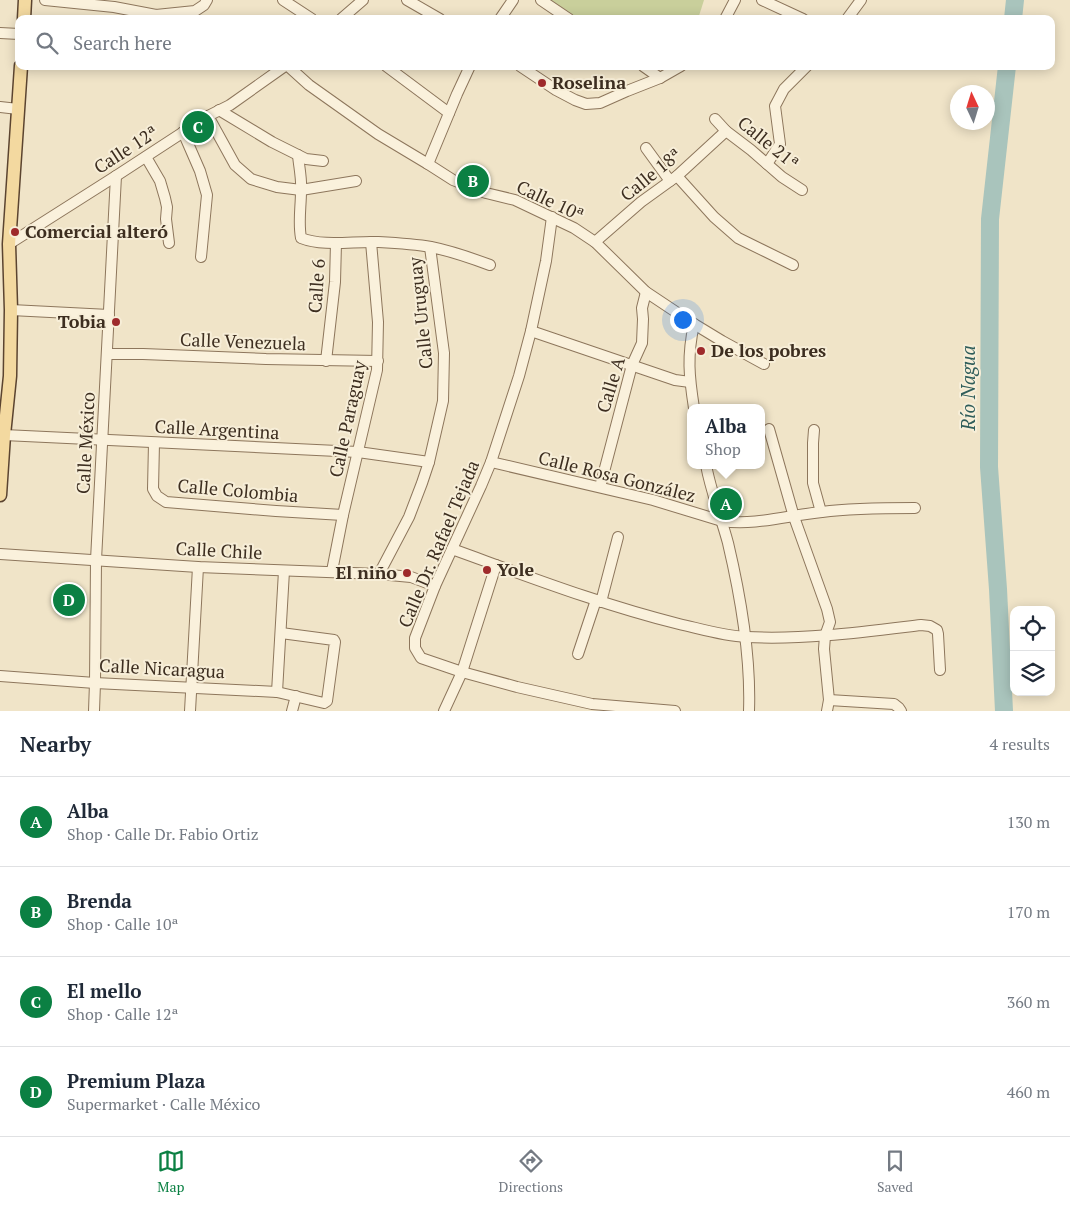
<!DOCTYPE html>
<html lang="en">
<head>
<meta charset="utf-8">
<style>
	:root { --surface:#fff; --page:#f6f6f7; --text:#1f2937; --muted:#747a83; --line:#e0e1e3; --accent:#0b8043 }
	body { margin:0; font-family:"PT Serif",serif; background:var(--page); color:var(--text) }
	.controls { position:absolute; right:15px; bottom:15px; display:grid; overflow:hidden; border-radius:10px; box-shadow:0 2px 12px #0003 }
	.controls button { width:45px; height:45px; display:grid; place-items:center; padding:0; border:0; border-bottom:1px solid var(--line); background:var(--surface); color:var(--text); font:25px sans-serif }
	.compass { position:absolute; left:950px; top:85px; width:45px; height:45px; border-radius:50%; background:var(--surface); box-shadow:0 2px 12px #0003; rotate:356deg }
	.you { position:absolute; left:682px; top:319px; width:18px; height:18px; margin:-12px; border:4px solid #fff; border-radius:50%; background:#1a73e8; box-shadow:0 0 0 8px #1a73e833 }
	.badge { display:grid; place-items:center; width:32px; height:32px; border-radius:50%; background:var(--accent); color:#fff; font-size:16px; font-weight:700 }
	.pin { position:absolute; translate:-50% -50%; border:2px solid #fff; box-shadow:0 1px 5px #0006 }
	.popup { position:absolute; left:687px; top:404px; width:78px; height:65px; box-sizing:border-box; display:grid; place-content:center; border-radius:10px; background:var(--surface); filter:drop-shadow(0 1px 4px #0005); font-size:16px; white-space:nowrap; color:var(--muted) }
	.popup b { font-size:19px; color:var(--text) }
	.popup::after { content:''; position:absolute; left:50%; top:100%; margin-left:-10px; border:10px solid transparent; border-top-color:var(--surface) }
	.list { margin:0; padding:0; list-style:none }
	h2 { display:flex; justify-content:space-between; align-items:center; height:65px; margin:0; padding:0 20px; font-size:21px }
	h2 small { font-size:16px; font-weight:400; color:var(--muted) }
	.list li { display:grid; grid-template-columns:32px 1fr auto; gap:15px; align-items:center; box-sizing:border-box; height:90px; padding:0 20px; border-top:1px solid var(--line) }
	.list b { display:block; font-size:19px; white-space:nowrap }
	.list p { margin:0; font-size:16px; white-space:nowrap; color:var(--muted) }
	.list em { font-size:16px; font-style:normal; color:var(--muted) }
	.icon { flex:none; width:28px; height:28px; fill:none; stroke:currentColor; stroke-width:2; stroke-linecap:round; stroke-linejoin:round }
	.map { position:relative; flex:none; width:1070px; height:711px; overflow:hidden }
	.search { position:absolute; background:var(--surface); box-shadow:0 2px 12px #0003; left:15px; right:15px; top:15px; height:55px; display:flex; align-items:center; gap:12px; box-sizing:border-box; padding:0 18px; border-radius:10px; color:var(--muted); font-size:19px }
	.sheet { height:425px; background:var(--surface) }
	nav { display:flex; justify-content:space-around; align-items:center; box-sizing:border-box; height:70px; border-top:1px solid var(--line); background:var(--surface); font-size:14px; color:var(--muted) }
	nav a { display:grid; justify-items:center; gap:2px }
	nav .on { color:var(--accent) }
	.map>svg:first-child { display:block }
</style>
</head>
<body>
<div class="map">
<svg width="1070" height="711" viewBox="0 0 1070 711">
	<rect width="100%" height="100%" fill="#f0e4c8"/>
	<path fill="#c9cf9b" d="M551,0H704L698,19H579Z"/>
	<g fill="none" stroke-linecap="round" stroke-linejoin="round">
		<g stroke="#a9c4bc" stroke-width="18">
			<path d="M1013,19L1015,0"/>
			<path d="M1004,711L998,589L989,467L990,219L1007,66"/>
		</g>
		<defs>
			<g id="minor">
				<path d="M45,0L114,7L156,15L195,11L204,5L207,0"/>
				<path d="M283,0L312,19"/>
				<path d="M407,0L440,19"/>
				<path d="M541,0L569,19"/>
				<path d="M762,0L803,19"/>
				<path d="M341,19L363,0"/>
				<path d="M500,19L513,0"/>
				<path d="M725,19L735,0"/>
				<path d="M847,19L861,0"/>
				<path d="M0,33L19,34"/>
				<path d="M288,66L309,85L378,134L428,164L453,180L486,193L515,200L574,228L595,242L646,292L694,324L722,341L764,364"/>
				<path d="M386,66L449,113"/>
				<path d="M520,66L556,90L575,100L586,104L600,103L627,91L660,78L681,66"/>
				<path d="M643,66L660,78"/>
				<path d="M0,107L18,109"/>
				<path d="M219,110L272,142L306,159L323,161"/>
				<path d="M208,116L235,165L251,179L277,187L301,190L356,181"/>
				<path d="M715,119L726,131L751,150L782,177L802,190"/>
				<path d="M183,132L200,171L207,195L201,257"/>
				<path d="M646,148L670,181"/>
				<path d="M298,155C299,167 302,179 301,191C301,207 298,222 301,238C324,247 353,241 377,242C395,243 414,244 431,247C451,251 471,258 490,265"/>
				<path d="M146,157L160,181L165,198L167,207L166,219L169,243"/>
				<path d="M428,164L457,94L470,66"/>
				<path d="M767,164L780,144L775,106L784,89L807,66"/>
				<path d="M677,176L714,217L738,238L793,265"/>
				<path d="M552,217L546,261L531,331L519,376L491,462L481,486L435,586L415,638V648L421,658L462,672L517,687L592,704L675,711"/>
				<path d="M595,242L641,202L677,176L726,131"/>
				<path d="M9,244L116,176L208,116L230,105L285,66"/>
				<path d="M11,310L109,315"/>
				<path d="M694,324C687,356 689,376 694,408"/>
				<path d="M531,331L675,380L690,382"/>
				<path d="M107,354H143L266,359L378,361"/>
				<path d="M326,361L335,282L336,243"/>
				<path d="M769,429L794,517L827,609L830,622L825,636L824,649L829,700L827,711"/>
				<path d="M814,430L813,443V483L821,512"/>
				<path d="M4,435L358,452L429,462"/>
				<path d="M154,443L153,489L157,496L166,502L276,511L343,515"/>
				<path d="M491,462L653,500L722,521C755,526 789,515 822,512C852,508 884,508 915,508"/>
				<path d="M706,465C711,492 721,517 728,543C741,598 751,655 749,711"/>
				<path d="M600,487L632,365L642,343L643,319L642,308L646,292"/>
				<path d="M452,549C527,576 602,605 679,624C701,629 724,636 746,637C805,640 863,632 921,625L930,626L937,630L938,634L940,670"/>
				<path d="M0,554L198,567L379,574L411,577L435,586"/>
				<path d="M332,571L343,515L377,370L378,322L371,242"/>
				<path d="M379,574L409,517L422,483L429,462L443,401L444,353L430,247"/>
				<path d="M601,602L618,537"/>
				<path d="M578,654L596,600"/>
				<path d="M0,676L95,683L277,692L324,703L327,701L335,642L334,640L281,633"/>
				<path d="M277,692L284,571"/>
				<path d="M829,700L894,704L899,708L901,711"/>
				<path d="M94,711L95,683L96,560L116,176"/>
				<path d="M190,711L198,567"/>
				<path d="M292,711L296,696"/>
				<path d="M444,711L462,672L496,565"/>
			</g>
			<g id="major">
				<path d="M24,19L25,0"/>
				<path d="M0,495L4,435L10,376L11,310L9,244L21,66"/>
			</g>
		</defs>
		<use href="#minor" stroke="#8d765c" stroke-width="12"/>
		<use href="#major" stroke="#5b4430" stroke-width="15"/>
		<use href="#minor" stroke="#faf1dc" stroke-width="10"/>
		<use href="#major" stroke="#f3d9a0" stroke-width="12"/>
	</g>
	<g fill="#9e2a2b" stroke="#f7eed8" stroke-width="2">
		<circle cx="542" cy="83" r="5"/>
		<circle cx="15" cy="232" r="5"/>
		<circle cx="116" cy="322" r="5"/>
		<circle cx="701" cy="351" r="5"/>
		<circle cx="487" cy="570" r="5"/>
		<circle cx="407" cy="573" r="5"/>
	</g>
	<g text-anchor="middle" stroke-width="4" stroke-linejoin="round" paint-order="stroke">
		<g font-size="18" font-weight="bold" fill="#3d2e20" stroke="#f7eed8" text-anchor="start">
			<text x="552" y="89">Roselina</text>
			<text x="25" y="238">Comercial alteró</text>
			<text x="106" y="328" text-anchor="end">Tobia</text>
			<text x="711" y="357">De los pobres</text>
			<text x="497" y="576">Yole</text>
			<text x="397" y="579" text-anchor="end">El niño</text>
		</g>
		<g font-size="18" fill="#3d2e20" stroke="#f7eed8">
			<text transform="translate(768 143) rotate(39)" y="6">Calle 21ª</text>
			<text transform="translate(126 150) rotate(-33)" y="6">Calle 12ª</text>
			<text transform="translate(651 175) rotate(-39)" y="6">Calle 18ª</text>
			<text transform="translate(550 201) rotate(25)" y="6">Calle 10ª</text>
			<text transform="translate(317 286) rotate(-86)" y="6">Calle 6</text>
			<text transform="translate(421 313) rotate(-96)" y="6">Calle Uruguay</text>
			<text transform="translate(243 342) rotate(2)" y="6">Calle Venezuela</text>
			<text transform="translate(611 385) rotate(-73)" y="6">Calle A</text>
			<text transform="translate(348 419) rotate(-78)" y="6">Calle Paraguay</text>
			<text transform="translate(217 430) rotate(3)" y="6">Calle Argentina</text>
			<text transform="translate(86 443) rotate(-87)" y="6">Calle México</text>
			<text transform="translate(617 477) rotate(14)" y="6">Calle Rosa González</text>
			<text transform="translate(238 491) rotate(5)" y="6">Calle Colombia</text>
			<text transform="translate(439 544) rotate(-67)" y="6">Calle Dr. Rafael Tejada</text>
			<text transform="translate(219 551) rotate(3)" y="6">Calle Chile</text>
			<text transform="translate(162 669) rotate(3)" y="6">Calle Nicaragua</text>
		</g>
		<g font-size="19" font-style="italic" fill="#2f5d5a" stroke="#f7eed8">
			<text transform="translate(968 388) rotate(-90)" y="7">Río Nagua</text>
		</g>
	</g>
</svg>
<div class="controls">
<button><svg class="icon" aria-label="locate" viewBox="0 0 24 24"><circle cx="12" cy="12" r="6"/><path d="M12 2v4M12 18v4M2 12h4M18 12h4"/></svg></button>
<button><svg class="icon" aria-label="layers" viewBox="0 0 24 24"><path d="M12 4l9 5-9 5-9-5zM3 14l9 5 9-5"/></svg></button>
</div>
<svg class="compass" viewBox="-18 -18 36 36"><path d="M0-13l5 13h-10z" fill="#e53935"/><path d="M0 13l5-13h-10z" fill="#747a83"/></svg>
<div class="you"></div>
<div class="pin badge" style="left:726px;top:504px">A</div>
<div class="popup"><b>Alba</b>Shop</div>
<div class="pin badge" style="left:473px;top:181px">B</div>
<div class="pin badge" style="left:198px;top:127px">C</div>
<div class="pin badge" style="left:69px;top:600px">D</div>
<div class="search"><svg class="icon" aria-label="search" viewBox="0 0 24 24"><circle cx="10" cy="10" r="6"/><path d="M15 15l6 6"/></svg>Search here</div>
</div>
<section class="sheet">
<h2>Nearby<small>4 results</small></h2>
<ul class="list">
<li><span class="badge">A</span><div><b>Alba</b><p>Shop · Calle Dr. Fabio Ortiz</p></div><em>130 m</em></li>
<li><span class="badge">B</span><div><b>Brenda</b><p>Shop · Calle 10ª</p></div><em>170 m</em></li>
<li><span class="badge">C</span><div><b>El mello</b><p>Shop · Calle 12ª</p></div><em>360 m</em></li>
<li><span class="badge">D</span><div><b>Premium Plaza</b><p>Supermarket · Calle México</p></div><em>460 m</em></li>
</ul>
</section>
<nav>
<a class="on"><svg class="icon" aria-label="map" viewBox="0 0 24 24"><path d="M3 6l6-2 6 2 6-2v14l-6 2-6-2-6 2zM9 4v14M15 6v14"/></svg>Map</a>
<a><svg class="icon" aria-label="directions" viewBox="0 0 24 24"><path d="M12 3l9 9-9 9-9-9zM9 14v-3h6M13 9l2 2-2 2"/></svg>Directions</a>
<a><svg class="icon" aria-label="saved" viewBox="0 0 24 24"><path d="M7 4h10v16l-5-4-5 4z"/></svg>Saved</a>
</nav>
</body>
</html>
